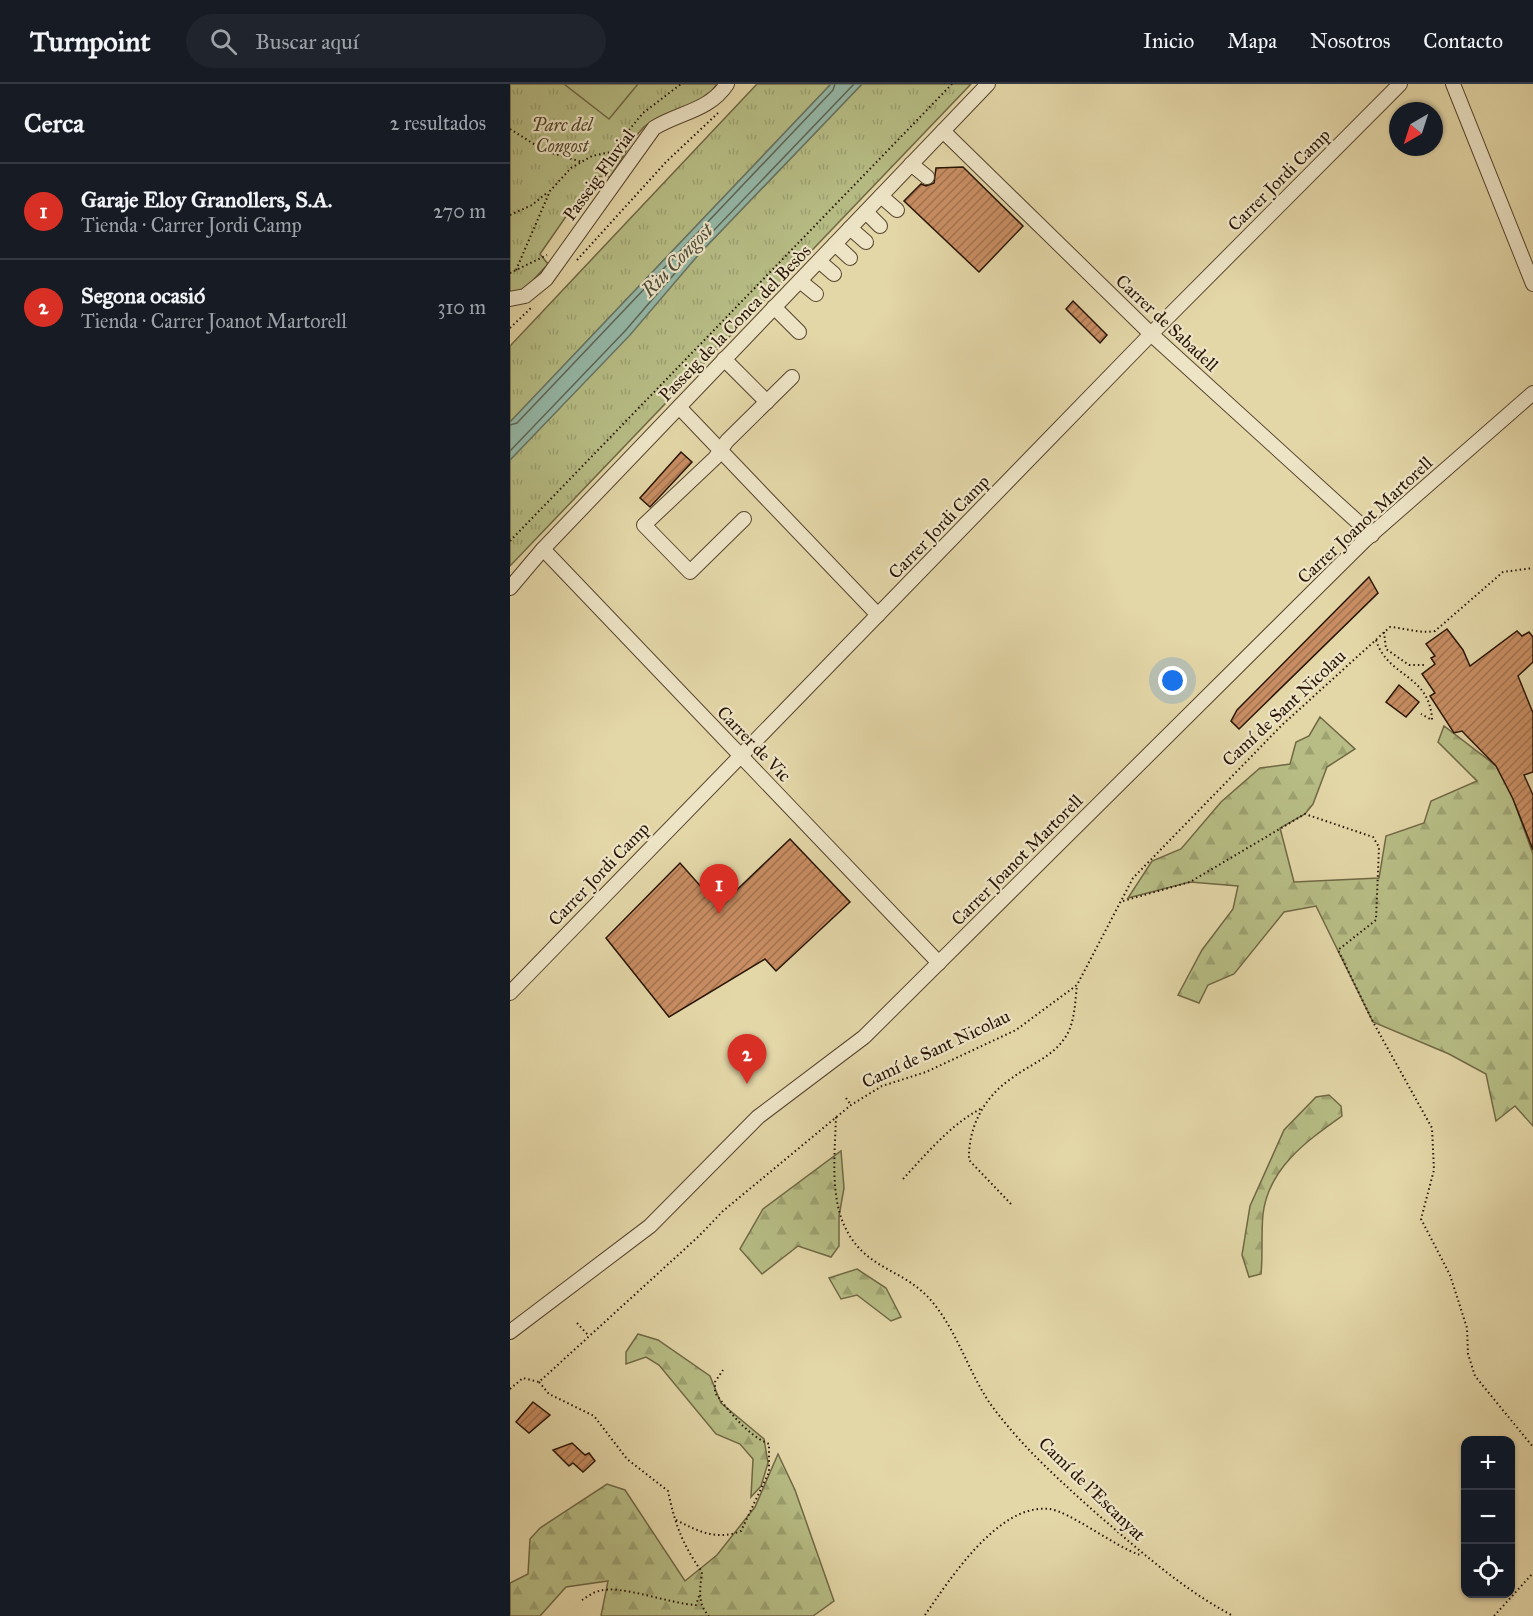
<!DOCTYPE html>
<html lang="es">
<head>
<meta charset="utf-8">
<style>
	:root { --surface:#171b24; --page:#20242c; --text:#f1f3f6; --muted:#9ea1a6; --line:#363941; --accent:#d93025 }
	body { margin:0; font-family:"IM FELL Great Primer",serif; background:var(--page); color:var(--text) }
	.controls { position:absolute; right:18px; bottom:18px; display:grid; overflow:hidden; border-radius:12px; box-shadow:0 2px 4px #0004 }
	.controls button { width:54px; height:54px; display:grid; place-items:center; padding:0; border:0; border-bottom:2px solid var(--line); background:var(--surface); color:var(--text); font:30px sans-serif }
	.compass { position:absolute; left:879px; top:18px; width:54px; height:54px; border-radius:50%; background:var(--surface); box-shadow:0 2px 4px #0004; rotate:219deg }
	.you { position:absolute; left:663px; top:597px; width:21px; height:21px; margin:-15px; border:4px solid #fff; border-radius:50%; background:#1a73e8; box-shadow:0 0 0 9px #1a73e833 }
	.badge { display:grid; place-items:center; width:39px; height:39px; border-radius:50%; background:var(--accent); color:#fff; font-size:20px; font-weight:700 }
	.pin { position:absolute; translate:-50% -50px; filter:drop-shadow(0 2px 3px #0008) }
	.pin::after { content:''; position:absolute; top:32px; width:21px; height:18px; background:inherit; clip-path:polygon(0 0,100% 0,50% 100%) }
	.list { margin:0; padding:0; list-style:none }
	h2 { display:flex; justify-content:space-between; align-items:center; height:78px; margin:0; padding:0 24px; font-size:26px }
	h2 small { font-size:20px; font-weight:400; color:var(--muted) }
	.list li { display:grid; grid-template-columns:39px 1fr auto; gap:18px; align-items:center; box-sizing:border-box; height:96px; padding:0 24px; border-top:2px solid var(--line) }
	.list b { display:block; font-size:22px; white-space:nowrap }
	.list p { margin:0; font-size:20px; white-space:nowrap; color:var(--muted) }
	.list em { font-size:20px; font-style:normal; color:var(--muted) }
	.icon { flex:none; width:33px; height:33px; fill:none; stroke:currentColor; stroke-width:2; stroke-linecap:round; stroke-linejoin:round }
	.map { position:relative; flex:none; width:1023px; height:1532px; overflow:hidden }
	header { display:flex; align-items:center; gap:36px; box-sizing:border-box; height:84px; padding:0 30px; background:var(--surface); border-bottom:2px solid var(--line) }
	header strong { font-size:28px }
	nav { display:flex; gap:33px; margin-inline-start:auto; font-size:21px }
	.search { width:420px; height:54px; background:var(--page); display:flex; align-items:center; gap:15px; box-sizing:border-box; padding:0 21px; border-radius:33px; color:var(--muted); font-size:22px }
	main { display:flex }
	aside { flex:1; background:var(--surface) }
	.map>svg:first-child { display:block }
</style>
</head>
<body>
<header>
<strong>Turnpoint</strong>
<div class="search"><svg class="icon" aria-label="search" viewBox="0 0 24 24"><circle cx="10" cy="10" r="6"/><path d="M15 15l6 6"/></svg>Buscar aquí</div>
<nav><a>Inicio</a><a>Mapa</a><a>Nosotros</a><a>Contacto</a></nav>
</header>
<main>
<aside>
<h2>Cerca<small>2 resultados</small></h2>
<ul class="list">
<li><span class="badge">1</span><div><b>Garaje Eloy Granollers, S.A.</b><p>Tienda · Carrer Jordi Camp</p></div><em>270 m</em></li>
<li><span class="badge">2</span><div><b>Segona ocasió</b><p>Tienda · Carrer Joanot Martorell</p></div><em>310 m</em></li>
</ul>
</aside>
<div class="map">
<svg width="1023" height="1532" viewBox="0 0 1023 1532">
	<defs>
		<pattern id="grass-tufts" width="24" height="20" patternUnits="userSpaceOnUse" patternTransform="scale(1.5)"><rect width="24" height="20" fill="#b7bd85"/><path d="M3 7l-1-3M5 7V3M7 7l1-3M15 17l-1-3M17 17v-4M19 17l1-3" fill="none" stroke="#9da271"/></pattern>
		<pattern id="forest-firs" width="22" height="20" patternUnits="userSpaceOnUse" patternTransform="scale(1.5)"><rect width="22" height="20" fill="#b7bd85"/><path d="M5 1l3.5 6h-7zM16 11l3.5 6h-7z" fill="#9da271"/></pattern>
		<pattern id="building-hatch" width="6" height="6" patternUnits="userSpaceOnUse" patternTransform="scale(1.5)"><rect width="6" height="6" fill="#c88d62"/><path d="M-1 1l2-2M0 6l6-6M5 7l2-2" fill="none" stroke="#a2724f"/></pattern>
	</defs>
	<rect width="100%" height="100%" fill="#e3d6a7"/>
	<filter id="stains"><feTurbulence type="fractalNoise" baseFrequency=".00333" numOctaves="4"/><feColorMatrix values="0 0 0 0 .2 0 0 0 0 .09 0 0 0 0 .02 0 0 0 .5 -.17"/></filter>
	<radialGradient id="worn" r=".72"><stop offset=".6" stop-color="#630" stop-opacity="0"/><stop offset="1" stop-color="#630" stop-opacity=".3"/></radialGradient>
	<g fill="url(#grass-tufts)" stroke="#706845" stroke-width="1.5">
		<path d="M0,0H207C190,27 158,23 135,42C121,55 111,78 100,93L84,92L30,170L38,180L13,207L0,210Z"/>
		<path d="M247,0H321L0,338V262Z"/>
		<path d="M352,0H461L0,482V376L119,251L189,170Z"/>
	</g>
	<g fill="url(#forest-firs)" stroke="#706845" stroke-width="1.5">
		<path d="M810,633L845,665L817,683L803,720L795,730L770,744L784,798L869,794L876,752L914,739L921,717L967,697L928,658L934,642L993,687L1023,770V1042L1005,1022L986,1037L976,990L939,970L863,938L806,822L774,828L724,890L698,901L689,919L668,911L692,866L723,825L728,802L680,798L618,814L642,777L671,765L711,718L750,684L780,680L786,658L799,652Z"/>
		<path d="M819,1011L831,1022L832,1032C797,1057 759,1083 753,1130C751,1150 753,1170 751,1190L739,1193L732,1171L740,1122L774,1046L806,1013Z"/>
		<path d="M331,1067L334,1104L329,1132V1162L321,1173L288,1162L252,1190L230,1165L253,1125Z"/>
		<path d="M347,1185L376,1204L391,1233L381,1237L347,1211L331,1215L319,1194Z"/>
		<path d="M128,1250L148,1256L200,1292L211,1319L254,1355L258,1379L251,1402L241,1413L243,1375L230,1360L206,1350L149,1281L136,1273L116,1280V1268Z"/>
		<path d="M268,1370L285,1406L324,1517L303,1532H91L98,1497L56,1503L30,1532H0V1499L18,1490L20,1455L30,1444L97,1400L115,1406L175,1497L207,1471L245,1423Z"/>
	</g>
	<path fill="#b7bd85" stroke="#706845" stroke-width="1.5" d="M54,0H128L99,35Z"/>
	<path fill="#95b9a9" stroke="#697767" stroke-width="1.5" d="M321,0H352L189,170L120,251L0,376V338Z"/>
	<g fill="none" stroke-linecap="round" stroke-linejoin="round">
		<g stroke="#5e6657" stroke-width="1.5">
			<path d="M0,341L7,339L323,6L325,0"/>
			<path d="M0,367L115,247L185,166L344,0"/>
		</g>
	</g>
	<g fill="url(#building-hatch)" stroke="#281405" stroke-width="1.5">
		<path d="M453,83L513,142L469,188L394,117L411,100L416,102L424,99L426,84Z"/>
		<path d="M563,217L597,251L590,259L556,225Z"/>
		<path d="M171,368L182,378L140,423L130,414Z"/>
		<path d="M859,493L868,509L729,645L721,637L727,626Z"/>
		<path d="M937,545L953,566L960,582L1007,547L1012,552L1019,548L1023,553V578L1008,592L1023,629V688L1014,691L1023,711V766L1003,715L986,682L952,647L944,649L920,612L925,609L912,590L925,580L921,574L925,572L916,560Z"/>
		<path d="M889,601L909,618L896,633L876,618Z"/>
		<path d="M280,755L340,818L266,887L255,875L159,933L96,854L170,779L209,823Z"/>
		<path d="M23,1318L40,1331L19,1349L6,1338Z"/>
		<path d="M62,1359L75,1371L79,1369L85,1377L73,1388L63,1379L59,1382L43,1366Z"/>
	</g>
	<g fill="none" stroke-linecap="round" stroke-linejoin="round">
		<defs>
			<g id="minor">
				<path d="M943,0L1023,200"/>
				<path d="M433,47L641,250L862,451"/>
				<path d="M401,80L417,93"/>
				<path d="M371,112L387,126"/>
				<path d="M356,128L370,142"/>
				<path d="M340,144L356,158"/>
				<path d="M325,160L340,174"/>
				<path d="M309,177L324,190"/>
				<path d="M290,197L306,210"/>
				<path d="M0,215L15,212L36,195L144,44C170,28 199,27 217,0"/>
				<path d="M264,223L289,248"/>
				<path d="M214,275L257,318"/>
				<path d="M169,323L368,531"/>
				<path d="M234,435L180,488L134,441L205,374L217,357L282,293"/>
				<path d="M33,465L429,879"/>
				<path d="M0,504L33,465L478,0"/>
				<path d="M0,909L641,250L890,0"/>
				<path d="M0,1248L140,1142L248,1033L354,953L855,456L1023,309"/>
			</g>
		</defs>
		<use href="#minor" stroke="#57442e" stroke-width="16"/>
		<g stroke="#281405" stroke-width="2" stroke-dasharray="1.5 3" stroke-linecap="butt">
			<path d="M0,45L35,67L72,78"/>
			<path d="M0,131L22,121L38,108"/>
			<path d="M67,176L156,78L208,29"/>
			<path d="M6,186L40,107L61,84L82,72L101,68L133,29L171,0"/>
			<path d="M0,189L37,171"/>
			<path d="M0,244L21,224"/>
			<path d="M0,457L442,0"/>
			<path d="M874,548L876,565L899,581H914"/>
			<path d="M866,556C878,594 920,590 922,636L911,630"/>
			<path d="M613,817L680,798L795,730L863,753L869,763L866,836L828,866L863,938L922,1044L924,1086L911,1135L940,1191L957,1244L958,1270L965,1292L1023,1363"/>
			<path d="M336,1014L341,1021"/>
			<path d="M326,1033C325,1067 320,1109 334,1141C355,1188 395,1183 424,1220C448,1250 458,1286 479,1318C509,1360 548,1395 586,1429C630,1467 671,1504 723,1532"/>
			<path d="M393,1095C417,1069 440,1041 472,1024"/>
			<path d="M501,1120L459,1076C458,1043 474,1013 502,994C519,981 542,973 554,955C565,941 565,918 567,901"/>
			<path d="M67,1239L78,1251"/>
			<path d="M29,1298L39,1310L84,1332L117,1375L158,1407C165,1440 172,1460 192,1488C190,1504 187,1520 199,1532"/>
			<path d="M0,1305L13,1294L29,1298L189,1152L213,1127L341,1021L372,1002L416,988L506,946L567,901L623,794L771,642L880,543C896,544 909,550 925,547L993,488L1023,484"/>
			<path d="M166,1436C188,1447 206,1457 231,1447L259,1388V1360C236,1350 220,1328 205,1309V1298L213,1286"/>
			<path d="M72,1516C77,1513 83,1508 89,1507C109,1500 161,1520 186,1521L189,1512"/>
			<path d="M415,1531C440,1495 489,1419 539,1425C559,1427 604,1462 630,1471"/>
			<path d="M984,1532L1023,1489"/>
		</g>
		<use href="#minor" stroke="#ede4c6" stroke-width="14"/>
	</g>
	<g text-anchor="middle" stroke-width="4.5" stroke-linejoin="round" paint-order="stroke">
		<g font-size="18" font-style="italic" fill="#53472b" stroke="#ede4c6">
			<text x="52" y="47">Parc del<tspan x="52" dy="21">Congost</tspan></text>
		</g>
		<g font-size="18" fill="#281405" stroke="#ede4c6">
			<text transform="translate(89 91) rotate(-54)" y="6">Passeig Fluvial</text>
			<text transform="translate(769 96) rotate(-45)" y="6">Carrer Jordi Camp</text>
			<text transform="translate(225 239) rotate(-46)" y="6">Passeig de la Conca del Besòs</text>
			<text transform="translate(657 239) rotate(43)" y="6">Carrer de Sabadell</text>
			<text transform="translate(855 436) rotate(-43)" y="6">Carrer Joanot Martorell</text>
			<text transform="translate(429 443) rotate(-46)" y="6">Carrer Jordi Camp</text>
			<text transform="translate(774 624) rotate(-43)" y="6">Camí de Sant Nicolau</text>
			<text transform="translate(244 660) rotate(46)" y="6">Carrer de Vic</text>
			<text transform="translate(507 776) rotate(-45)" y="6">Carrer Joanot Martorell</text>
			<text transform="translate(89 790) rotate(-46)" y="6">Carrer Jordi Camp</text>
			<text transform="translate(426 965) rotate(-25)" y="6">Camí de Sant Nicolau</text>
			<text transform="translate(582 1405) rotate(44)" y="6">Camí de l'Escanyat</text>
		</g>
		<g font-size="20" font-style="italic" fill="#4e4e3e" stroke="#ede4c6">
			<text transform="translate(167 176) rotate(-46)" y="7">Riu Congost</text>
		</g>
	</g>
	<rect width="100%" height="100%" filter="url(#stains)"/>
	<rect width="100%" height="100%" fill="url(#worn)"/>
</svg>
<div class="controls">
<button>+</button>
<button>−</button>
<button><svg class="icon" aria-label="locate" viewBox="0 0 24 24"><circle cx="12" cy="12" r="6"/><path d="M12 2v4M12 18v4M2 12h4M18 12h4"/></svg></button>
</div>
<svg class="compass" viewBox="-18 -18 36 36"><path d="M0-13l5 13h-10z" fill="#e53935"/><path d="M0 13l5-13h-10z" fill="#9ea1a6"/></svg>
<div class="you"></div>
<div class="pin badge" style="left:209px;top:830px">1</div>
<div class="pin badge" style="left:237px;top:1000px">2</div>
</div>
</main>
</body>
</html>
